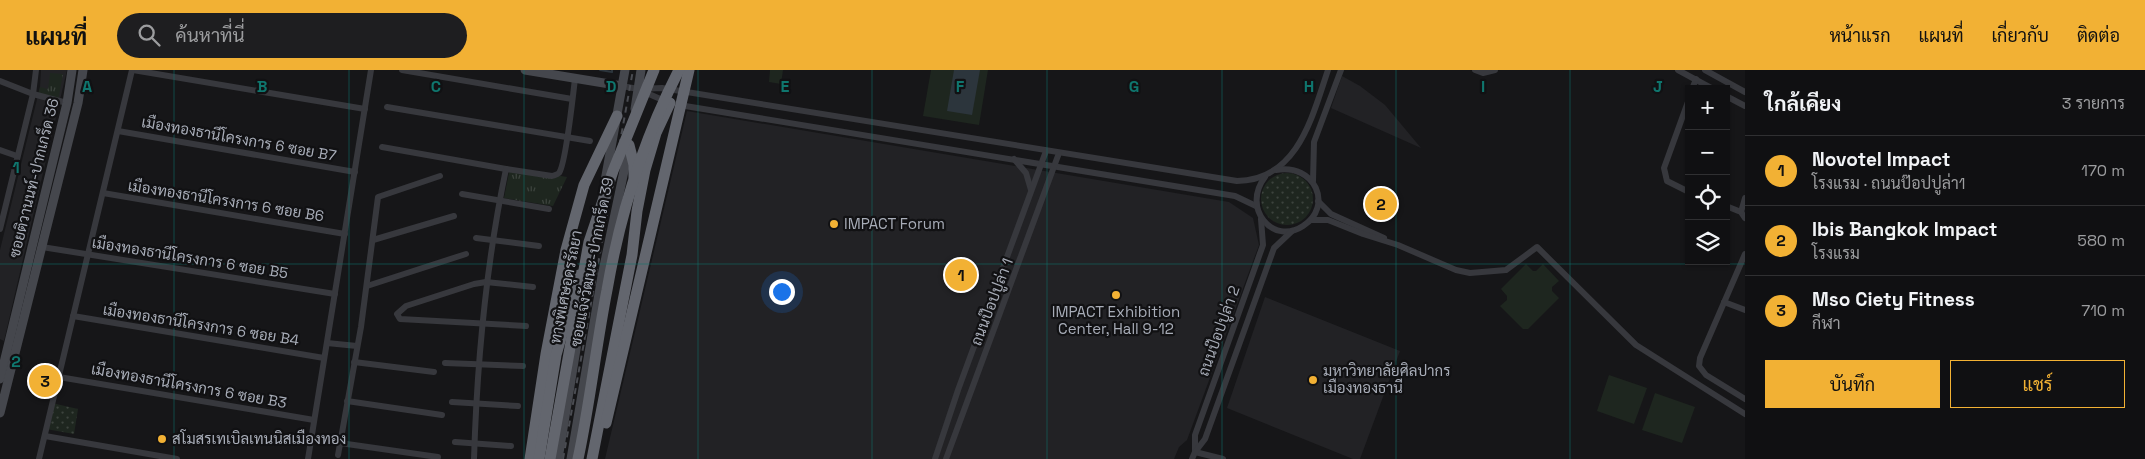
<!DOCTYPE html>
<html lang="th">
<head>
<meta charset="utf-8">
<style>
	:root { --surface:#101012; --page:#1e1e20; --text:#f1f3f6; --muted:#9c9d9f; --line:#303032; --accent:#f2b134 }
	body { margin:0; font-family:"Space Grotesk",Sarabun,sans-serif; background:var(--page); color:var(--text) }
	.controls { position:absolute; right:15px; top:15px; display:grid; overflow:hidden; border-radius:0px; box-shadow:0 1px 4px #0004 }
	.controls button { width:45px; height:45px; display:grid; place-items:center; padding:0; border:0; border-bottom:1px solid var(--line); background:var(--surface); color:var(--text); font:25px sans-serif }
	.you { position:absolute; left:781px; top:221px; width:18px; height:18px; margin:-12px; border:4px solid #fff; border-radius:50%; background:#1a73e8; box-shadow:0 0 0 8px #1a73e833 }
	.badge { display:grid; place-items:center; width:32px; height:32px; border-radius:50%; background:var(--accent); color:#111; font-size:16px; font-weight:700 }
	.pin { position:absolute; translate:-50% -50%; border:2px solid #fff; box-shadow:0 1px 5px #0006 }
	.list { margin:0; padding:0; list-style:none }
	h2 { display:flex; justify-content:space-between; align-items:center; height:65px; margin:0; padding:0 20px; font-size:21px }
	h2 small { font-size:16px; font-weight:400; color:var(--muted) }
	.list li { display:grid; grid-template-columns:32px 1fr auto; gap:15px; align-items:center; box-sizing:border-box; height:70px; padding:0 20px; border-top:1px solid var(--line) }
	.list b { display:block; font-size:19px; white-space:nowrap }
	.list p { margin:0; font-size:16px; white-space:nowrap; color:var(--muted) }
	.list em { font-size:16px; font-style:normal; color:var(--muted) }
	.actions { display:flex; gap:10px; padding:15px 20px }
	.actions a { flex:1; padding:11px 0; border:1px solid var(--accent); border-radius:0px; text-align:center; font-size:18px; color:var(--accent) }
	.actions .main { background:var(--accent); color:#111 }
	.icon { flex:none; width:28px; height:28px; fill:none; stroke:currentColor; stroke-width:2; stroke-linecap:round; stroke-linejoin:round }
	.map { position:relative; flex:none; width:1745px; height:389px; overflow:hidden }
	header { display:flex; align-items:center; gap:30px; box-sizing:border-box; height:70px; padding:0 25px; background:var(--accent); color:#111 }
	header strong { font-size:24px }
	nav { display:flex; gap:28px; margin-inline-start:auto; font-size:18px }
	.search { width:350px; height:45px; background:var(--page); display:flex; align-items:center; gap:12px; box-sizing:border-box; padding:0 18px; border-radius:28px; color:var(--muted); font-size:19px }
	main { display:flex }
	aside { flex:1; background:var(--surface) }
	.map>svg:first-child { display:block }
</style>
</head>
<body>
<header>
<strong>แผนที่</strong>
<div class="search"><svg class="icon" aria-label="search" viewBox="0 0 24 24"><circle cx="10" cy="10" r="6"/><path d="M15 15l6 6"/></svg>ค้นหาที่นี่</div>
<nav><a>หน้าแรก</a><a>แผนที่</a><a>เกี่ยวกับ</a><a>ติดต่อ</a></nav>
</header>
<main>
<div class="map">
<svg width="1745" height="389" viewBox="0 0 1745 389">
	<defs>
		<pattern id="grass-dots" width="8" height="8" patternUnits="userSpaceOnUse" patternTransform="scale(1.25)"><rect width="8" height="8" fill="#1e261f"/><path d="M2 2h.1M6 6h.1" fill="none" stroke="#3c433d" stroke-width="1.8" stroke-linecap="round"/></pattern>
		<pattern id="park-tufts" width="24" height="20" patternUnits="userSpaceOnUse" patternTransform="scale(1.25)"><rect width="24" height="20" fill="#1e261f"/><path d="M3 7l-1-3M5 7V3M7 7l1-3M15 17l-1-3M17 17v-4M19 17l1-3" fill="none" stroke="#3c433d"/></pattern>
	</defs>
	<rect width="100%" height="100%" fill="#161618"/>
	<g fill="#222225">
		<path d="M41,0H67L4,271L0,269V180L40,17Z"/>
		<path d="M1342,6L1360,16L1385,35L1421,78L1331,38Z"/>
		<path d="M687,41L1229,132L1253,148L1259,175L1187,370L1179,377L1174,389H605Z"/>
		<path d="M1265,227L1400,281L1360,389H1353L1227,338Z"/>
	</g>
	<g fill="url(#grass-dots)">
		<circle cx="1287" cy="129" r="26"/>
		<path d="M52,333L78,339L74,364L46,359Z"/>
	</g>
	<g fill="url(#park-tufts)">
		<path d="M50,3L63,4L58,31L38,26L40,17L48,19Z"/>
		<path d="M510,98L567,107L553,136L504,128Z"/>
	</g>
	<g fill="#1e261f">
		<path d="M770,0H783L781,14L769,12Z"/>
		<path d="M931,0H988L979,55L923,46Z"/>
		<path d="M1526,194L1533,201H1536L1543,194L1559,211L1552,217V221L1559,228L1528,259H1523L1500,236L1507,230V226L1501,219Z"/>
		<path d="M1609,305L1647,318L1634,354L1597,341Z"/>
		<path d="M1655,323L1695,337L1682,373L1642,360Z"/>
	</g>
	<path fill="#2c353c" d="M954,0H980L972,45L947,41Z"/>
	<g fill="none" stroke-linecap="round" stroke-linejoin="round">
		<path stroke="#2c353c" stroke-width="2" d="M600,0L612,2V0"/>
		<g stroke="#37383d" stroke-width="6">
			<path d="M133,0L365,39"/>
			<path d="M402,0L572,29"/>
			<path d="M1475,0L1483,3L1495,0"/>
			<path d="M1678,0L1713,19"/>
			<path d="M1705,0L1745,22"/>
			<path d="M0,11L33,24L67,33"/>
			<path d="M622,16L638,19L662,18L1237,111C1298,110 1312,47 1328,0"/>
			<path d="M1692,19L1696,9"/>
			<path d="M642,21L665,31"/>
			<path d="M1726,26L1745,36"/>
			<path d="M1689,29L1664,98L1667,111L1689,122"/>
			<path d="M679,35L1235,126L1256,136"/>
			<path d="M387,37L590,71"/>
			<path d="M118,61L355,102"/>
			<path d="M382,77L506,99"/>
			<path d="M0,80L17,86"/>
			<path d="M1014,89L1026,103L1031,120"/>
			<path d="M1265,107C1241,138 1273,176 1303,156C1334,136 1315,93 1276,100"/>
			<path d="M1313,111L1314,72L1341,0"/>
			<path d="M103,123L345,164"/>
			<path d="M462,124L549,139"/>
			<path d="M1318,131L1331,144L1384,168"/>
			<path d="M1726,136L1741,142L1745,148"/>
			<path d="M1741,142L1745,128"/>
			<path d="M1311,150H1328L1363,164L1398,175L1456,200L1470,203L1506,200L1537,177L1636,275L1745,344"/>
			<path d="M0,159L33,24L36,0"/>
			<path d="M476,168L539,176"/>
			<path d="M373,170L454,146"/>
			<path d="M42,177L335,224"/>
			<path d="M1745,184L1700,288L1699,296L1706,305L1745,329"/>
			<path d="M367,216L466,184"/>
			<path d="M1724,232L1745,240"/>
			<path d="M73,246L324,288"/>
			<path d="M526,256L400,249L397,244L406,236L474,214L486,212L533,217"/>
			<path d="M327,273L357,276"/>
			<path d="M354,292L434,302"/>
			<path d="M445,293L523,296"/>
			<path d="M59,307L314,350"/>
			<path d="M347,331L442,345"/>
			<path d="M452,332L518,336"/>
			<path d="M45,366L177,389"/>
			<path d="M455,372L511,376"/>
			<path d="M340,373L438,387"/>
			<path d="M1195,382V365L1263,175L1261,149"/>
			<path d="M1195,382L1223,389"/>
			<path d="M338,385L361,257L378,127L440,106"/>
			<path d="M39,389L132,0"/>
			<path d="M308,389L371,0"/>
			<path d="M474,389C477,292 486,194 506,99L552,106C555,105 557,105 559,103C566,94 573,24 575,9"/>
			<path d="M935,389L958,320L1046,81"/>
			<path d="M946,389L1059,83"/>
			<path d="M1192,389L1195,382L1205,369L1274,178L1292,161"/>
		</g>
		<g stroke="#45474d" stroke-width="9">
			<path d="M525,0L622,16"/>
			<path d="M635,39L641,0"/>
			<path d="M605,111L625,0"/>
			<path d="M0,309L67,33L72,0"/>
			<path d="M0,343L78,33L83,0"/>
			<path d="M558,389L581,249"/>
			<path d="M571,389L602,206L629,77"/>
		</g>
		<g stroke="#63666e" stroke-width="11">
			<path d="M629,75L634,95V107"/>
			<path d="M530,389L546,284L566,180L584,115L617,46"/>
			<path d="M539,389L556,285L579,205"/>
			<path d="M592,389L632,185L637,141L645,100L656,63L670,33"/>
		</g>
		<path stroke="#4a4c52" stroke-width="2" stroke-dasharray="6 5" stroke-linecap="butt" d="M563,389L633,0"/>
		<g stroke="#63666e" stroke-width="11">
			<path d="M606,353L689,0"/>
			<path d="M550,389L589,172L613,101L654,0"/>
			<path d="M578,389C590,333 596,276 607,220C620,145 644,68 679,0"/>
		</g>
	</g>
	<path fill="none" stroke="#0f766e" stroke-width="1" stroke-opacity="0.55" d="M174,0V389M349,0V389M524,0V389M698,0V389M872,0V389M1047,0V389M1222,0V389M1396,0V389M1570,0V389M0,194H1745"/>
	<g fill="#f2b134" stroke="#111113" stroke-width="2">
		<circle cx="834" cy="154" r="5"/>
		<circle cx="1116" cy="225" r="5"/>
		<circle cx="1313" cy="310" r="5"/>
		<circle cx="162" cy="369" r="5"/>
	</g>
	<g text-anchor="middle" stroke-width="4.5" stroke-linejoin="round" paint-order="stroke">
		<g font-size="15" fill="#a8adb8" stroke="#111113">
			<text transform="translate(239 69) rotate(10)" y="5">เมืองทองธานีโครงการ 6 ซอย B7</text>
			<text transform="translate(34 108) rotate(-76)" y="5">ซอยติวานนท์-ปากเกร็ด 36</text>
			<text transform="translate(226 131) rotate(9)" y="5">เมืองทองธานีโครงการ 6 ซอย B6</text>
			<text transform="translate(190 188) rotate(9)" y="5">เมืองทองธานีโครงการ 6 ซอย B5</text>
			<text transform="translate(592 192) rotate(-79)" y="5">ซอยแจ้งวัฒนะ-ปากเกร็ด 39</text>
			<text transform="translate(566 217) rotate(-79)" y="5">ทางพิเศษอุดรรัถยา</text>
			<text transform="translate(992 232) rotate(-69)" y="5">ถนนป๊อปปูล่า 1</text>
			<text transform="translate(201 255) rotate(9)" y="5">เมืองทองธานีโครงการ 6 ซอย B4</text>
			<text transform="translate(1219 261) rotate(-70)" y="5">ถนนป๊อปปูล่า 2</text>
			<text transform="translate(189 316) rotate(10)" y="5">เมืองทองธานีโครงการ 6 ซอย B3</text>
		</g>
		<g font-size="15" fill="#a8adb8" stroke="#111113" text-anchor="start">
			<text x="844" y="159">IMPACT Forum</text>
			<text x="1116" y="247" text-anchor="middle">IMPACT Exhibition<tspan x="1116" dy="17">Center, Hall 9-12</tspan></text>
			<text x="1323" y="306">มหาวิทยาลัยศิลปากร<tspan x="1323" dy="17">เมืองทองธานี</tspan></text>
			<text x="172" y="374">สโมสรเทเบิลเทนนิสเมืองทอง</text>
		</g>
	</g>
	<g font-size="16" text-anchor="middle" font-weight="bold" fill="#0f766e" stroke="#111113" stroke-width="4.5" stroke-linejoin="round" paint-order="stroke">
		<text x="87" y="22">A</text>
		<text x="262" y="22">B</text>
		<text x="436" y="22">C</text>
		<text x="611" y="22">D</text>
		<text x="785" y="22">E</text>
		<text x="960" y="22">F</text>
		<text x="1134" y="22">G</text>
		<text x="1309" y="22">H</text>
		<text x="1483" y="22">I</text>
		<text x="1658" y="22">J</text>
		<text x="16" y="103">1</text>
		<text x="16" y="297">2</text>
	</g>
</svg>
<div class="controls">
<button>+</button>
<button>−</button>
<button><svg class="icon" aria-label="locate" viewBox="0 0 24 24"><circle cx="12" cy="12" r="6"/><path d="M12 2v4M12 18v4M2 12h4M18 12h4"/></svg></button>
<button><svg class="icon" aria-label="layers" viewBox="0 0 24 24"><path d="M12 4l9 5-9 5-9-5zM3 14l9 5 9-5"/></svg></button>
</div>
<div class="you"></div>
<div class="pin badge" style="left:961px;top:205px">1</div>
<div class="pin badge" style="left:1381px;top:134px">2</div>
<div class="pin badge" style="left:45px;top:311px">3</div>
</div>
<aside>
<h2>ใกล้เคียง<small>3 รายการ</small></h2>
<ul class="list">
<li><span class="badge">1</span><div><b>Novotel Impact</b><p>โรงแรม · ถนนป๊อปปูล่า1</p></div><em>170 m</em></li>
<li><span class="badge">2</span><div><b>Ibis Bangkok Impact</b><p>โรงแรม</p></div><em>580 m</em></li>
<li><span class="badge">3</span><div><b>Mso Ciety Fitness</b><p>กีฬา</p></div><em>710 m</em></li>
</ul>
<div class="actions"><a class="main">บันทึก</a><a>แชร์</a></div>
</aside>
</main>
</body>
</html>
